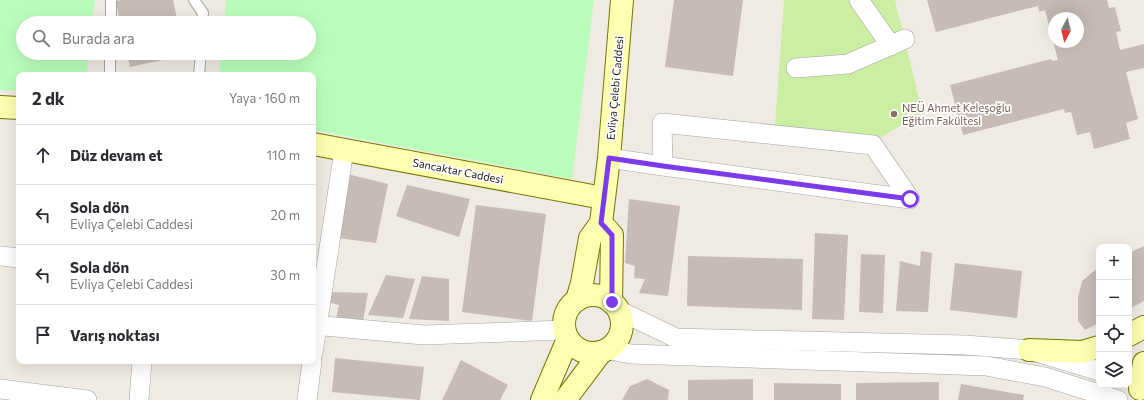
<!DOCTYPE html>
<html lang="tr">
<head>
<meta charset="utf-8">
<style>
	:root { --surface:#fff; --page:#f2f2f3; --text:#2b2b33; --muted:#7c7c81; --line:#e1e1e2 }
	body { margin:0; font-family:Commissioner,sans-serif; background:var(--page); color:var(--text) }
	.controls { position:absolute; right:12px; bottom:12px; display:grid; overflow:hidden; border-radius:8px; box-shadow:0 4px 16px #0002 }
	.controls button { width:36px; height:36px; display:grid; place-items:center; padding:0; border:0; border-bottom:1px solid var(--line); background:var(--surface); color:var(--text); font:20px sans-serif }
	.compass { position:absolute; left:1048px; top:12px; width:36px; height:36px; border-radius:50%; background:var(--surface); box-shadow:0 4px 16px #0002; rotate:187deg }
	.stop { position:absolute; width:12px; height:12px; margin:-9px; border:3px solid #7c3aed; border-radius:50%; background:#fff }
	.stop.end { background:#7c3aed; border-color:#fff; box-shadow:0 1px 4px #0008 }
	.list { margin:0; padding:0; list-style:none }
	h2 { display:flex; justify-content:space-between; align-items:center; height:52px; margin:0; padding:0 16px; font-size:17px }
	h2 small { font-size:13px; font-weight:400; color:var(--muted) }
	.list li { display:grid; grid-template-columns:26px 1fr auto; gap:12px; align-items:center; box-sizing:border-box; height:60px; padding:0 16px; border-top:1px solid var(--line) }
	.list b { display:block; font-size:15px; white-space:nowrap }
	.list p { margin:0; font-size:13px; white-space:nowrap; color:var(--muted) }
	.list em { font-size:13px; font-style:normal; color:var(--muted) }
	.icon { flex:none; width:22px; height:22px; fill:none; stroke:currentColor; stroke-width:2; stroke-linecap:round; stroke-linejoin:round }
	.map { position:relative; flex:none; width:1144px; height:400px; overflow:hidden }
	.search { position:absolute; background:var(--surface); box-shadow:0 4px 16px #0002; left:16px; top:16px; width:300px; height:44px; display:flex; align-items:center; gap:10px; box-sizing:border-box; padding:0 14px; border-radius:22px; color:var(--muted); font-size:15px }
	.panel { position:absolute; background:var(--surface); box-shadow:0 4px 16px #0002; left:16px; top:72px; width:300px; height:292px; border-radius:8px }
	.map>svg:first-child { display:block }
</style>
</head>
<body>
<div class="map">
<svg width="1144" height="400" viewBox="0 0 1144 400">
	<rect width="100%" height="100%" fill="#efeae2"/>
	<path fill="#cceea3" d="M784,0H895L922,112L880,138L775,125Z"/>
	<g fill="#bafdbb">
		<path d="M0,0H95L92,23H23V53H89L86,75H19V91L0,90Z"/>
		<path d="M226,0H594L572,179L313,130V75H219L221,53H309V23H224Z"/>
	</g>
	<g fill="#c7bbb5" fill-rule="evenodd">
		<path d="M122,0H173L178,23H120L116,1Z"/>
		<path d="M674,0H743L733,76L665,67Z"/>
		<path d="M927,0H1107L1109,8L1115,7L1121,31L1116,32L1120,50L1144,44V68L1126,72L1138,119L1126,123L1130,139L1094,149L1090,132L1077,135L1071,112L1065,113L1064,109L963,135L950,85L1051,59L1052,61L1058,60L1045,10L1039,12L1038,6L936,32ZM1054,18H1078V42H1054Z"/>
		<path d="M127,53H184L185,55L130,67Z"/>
		<path d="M347,174L388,184L376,243L338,238Z"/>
		<path d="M407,185L470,199L459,237L396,216Z"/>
		<path d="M629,199L680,206L668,296L639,293L645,279L634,278L635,266L625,263Z"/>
		<path d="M476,205L546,214L532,321L462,312Z"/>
		<path d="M815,233L848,235L844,320L812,319Z"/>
		<path d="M1144,246V301L1129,309V253Z"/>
		<path d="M921,251L932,253L928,312L896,311L900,261L920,266Z"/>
		<path d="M861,254L885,255L883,313L859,312Z"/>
		<path d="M688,256L803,259L802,310L687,306Z"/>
		<path d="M955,263L1022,271L1017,318L950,310Z"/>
		<path d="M1099,267V323L1085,330L1078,321V297L1082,281Z"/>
		<path d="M386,275L415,279L403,318L368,315Z"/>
		<path d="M422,276L449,279V321L409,319Z"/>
		<path d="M329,292L368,293L363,321L336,319L339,305L331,303Z"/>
		<path d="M335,358L424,367L420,400L332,392Z"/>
		<path d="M461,360L508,385L500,400H442Z"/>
		<path d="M647,379L669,390L668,400H622L630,386Z"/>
		<path d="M753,379V400H688V380Z"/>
		<path d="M939,382V400H856V383Z"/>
		<path d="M774,383L841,384V400H774Z"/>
		<path d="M961,384L1024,395L1023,400H958Z"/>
	</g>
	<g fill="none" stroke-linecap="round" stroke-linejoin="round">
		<defs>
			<g id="lane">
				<path d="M194,0L203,13L202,23"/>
				<path d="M111,23V0"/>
				<path d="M110,75V53"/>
				<path d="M199,75L201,53"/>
			</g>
			<g id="street">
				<path d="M859,0L891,46"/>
				<path d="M796,68L848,64L905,39"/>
				<path d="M609,158L663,166L910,199L873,145L662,123L663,166"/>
				<path d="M0,256L19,258"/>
				<path d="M618,310L676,338L965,345L1029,350L1099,371"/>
				<path d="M313,325L424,335L564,330"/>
				<path d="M606,349L631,354L986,366L1045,377L1118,400"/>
				<path d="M313,353L344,150"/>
				<path d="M0,389L87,400"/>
				<path d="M139,400L142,361"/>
				<path d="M307,400L312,361"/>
			</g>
			<g id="secondary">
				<path d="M0,107L19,108"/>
				<path d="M313,144L603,198"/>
				<path d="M601,223L612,235L611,302"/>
				<circle cx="593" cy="324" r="29"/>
				<path d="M577,300L582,283L590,238L601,223L609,158L622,0"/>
				<path d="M1129,335L1144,327"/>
				<path d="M1029,350L1082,352L1099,347"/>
				<path d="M1140,389L1144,363"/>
				<path d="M542,400L568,339"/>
				<path d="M565,400L601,352"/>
			</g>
		</defs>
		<use href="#lane" stroke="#a4a4a4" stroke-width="12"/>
		<use href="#street" stroke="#a4a4a4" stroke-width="20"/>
		<use href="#secondary" stroke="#727800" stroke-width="24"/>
		<use href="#lane" stroke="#fff" stroke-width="10"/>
		<use href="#street" stroke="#fff" stroke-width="19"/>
		<use href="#secondary" stroke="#fefeb0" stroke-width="22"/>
	</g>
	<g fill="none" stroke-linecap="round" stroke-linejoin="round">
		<path stroke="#7c3aed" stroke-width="5" d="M612,302V235L601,223L609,158L663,166L910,199"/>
	</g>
	<circle fill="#8d6e63" stroke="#fff" stroke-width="1.5" cx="894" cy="114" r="4"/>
	<g text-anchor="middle" stroke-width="3.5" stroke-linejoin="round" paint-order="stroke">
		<g font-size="11" fill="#1d1d1d" stroke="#fff">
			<text transform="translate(615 88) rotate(-85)" y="4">Evliya Çelebi Caddesi</text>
			<text transform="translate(458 171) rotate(11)" y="4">Sancaktar Caddesi</text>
		</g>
		<g font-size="11" fill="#785e54" stroke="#fff" text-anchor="start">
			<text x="902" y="112">NEÜ Ahmet Keleşoğlu<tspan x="902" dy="13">Eğitim Fakültesi</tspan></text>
		</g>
	</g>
</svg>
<div class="controls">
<button>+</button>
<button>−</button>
<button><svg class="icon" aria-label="locate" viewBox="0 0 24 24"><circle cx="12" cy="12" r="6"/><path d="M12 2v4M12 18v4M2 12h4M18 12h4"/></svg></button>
<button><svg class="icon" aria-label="layers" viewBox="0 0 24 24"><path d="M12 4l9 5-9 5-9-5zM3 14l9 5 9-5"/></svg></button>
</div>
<svg class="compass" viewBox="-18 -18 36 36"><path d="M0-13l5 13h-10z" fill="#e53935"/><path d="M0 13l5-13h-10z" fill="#7c7c81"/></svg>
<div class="stop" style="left:910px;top:199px"></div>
<div class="stop end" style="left:612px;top:302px"></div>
<div class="search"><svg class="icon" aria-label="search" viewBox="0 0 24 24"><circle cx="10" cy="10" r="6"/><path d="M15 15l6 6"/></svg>Burada ara</div>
<section class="panel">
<h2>2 dk<small>Yaya · 160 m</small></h2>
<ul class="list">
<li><svg class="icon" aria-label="ahead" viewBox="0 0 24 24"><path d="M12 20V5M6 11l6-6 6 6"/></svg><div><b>Düz devam et</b></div><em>110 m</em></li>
<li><svg class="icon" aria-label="left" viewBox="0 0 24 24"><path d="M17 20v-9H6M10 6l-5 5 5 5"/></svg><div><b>Sola dön</b><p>Evliya Çelebi Caddesi</p></div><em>20 m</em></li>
<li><svg class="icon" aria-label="left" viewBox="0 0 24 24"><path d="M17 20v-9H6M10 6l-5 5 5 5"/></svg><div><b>Sola dön</b><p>Evliya Çelebi Caddesi</p></div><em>30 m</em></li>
<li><svg class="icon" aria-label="arrive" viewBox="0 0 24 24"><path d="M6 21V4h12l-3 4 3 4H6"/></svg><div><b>Varış noktası</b></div></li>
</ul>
</section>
</div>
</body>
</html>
